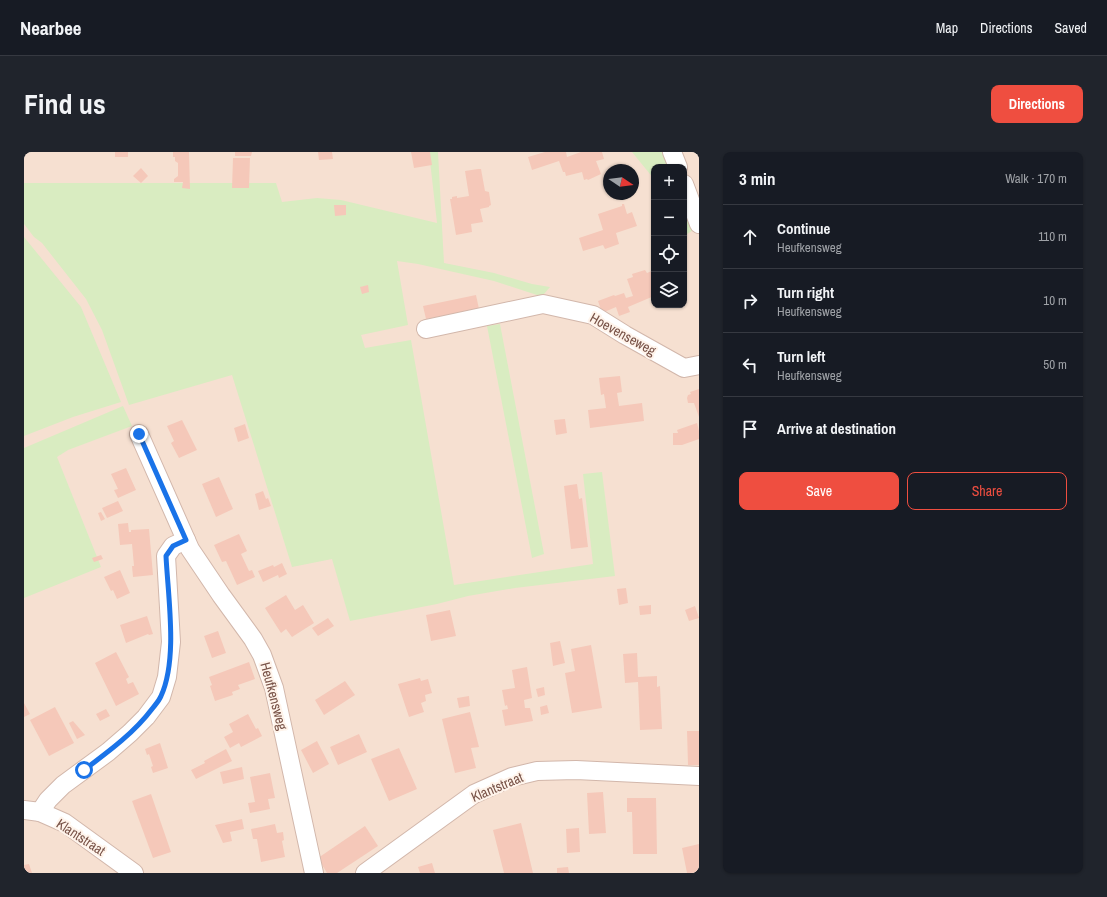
<!DOCTYPE html>
<html lang="en">
<head>
<meta charset="utf-8">
<style>
	:root { --surface:#171b24; --page:#20242c; --text:#f1f3f6; --muted:#9ea1a6; --line:#363941; --accent:#ef4e40 }
	body { margin:0; font-family:"Archivo Narrow",sans-serif; background:var(--page); color:var(--text) }
	.controls { position:absolute; right:12px; top:12px; display:grid; overflow:hidden; border-radius:8px; box-shadow:0 1px 3px #0004 }
	.controls button { width:36px; height:36px; display:grid; place-items:center; padding:0; border:0; border-bottom:1px solid var(--line); background:var(--surface); color:var(--text); font:20px sans-serif }
	.compass { position:absolute; left:579px; top:12px; width:36px; height:36px; border-radius:50%; background:var(--surface); box-shadow:0 1px 3px #0004; rotate:103deg }
	.stop { position:absolute; width:12px; height:12px; margin:-9px; border:3px solid #1a73e8; border-radius:50%; background:#fff }
	.stop.end { background:#1a73e8; border-color:#fff; box-shadow:0 1px 4px #0008 }
	.list { margin:0; padding:0; list-style:none }
	h2 { display:flex; justify-content:space-between; align-items:center; height:52px; margin:0; padding:0 16px; font-size:17px }
	h2 small { font-size:13px; font-weight:400; color:var(--muted) }
	.list li { display:grid; grid-template-columns:26px 1fr auto; gap:12px; align-items:center; box-sizing:border-box; height:64px; padding:0 16px; border-top:1px solid var(--line) }
	.list b { display:block; font-size:15px; white-space:nowrap }
	.list p { margin:0; font-size:13px; white-space:nowrap; color:var(--muted) }
	.list em { font-size:13px; font-style:normal; color:var(--muted) }
	.actions { display:flex; gap:8px; padding:12px 16px }
	.actions a { flex:1; padding:9px 0; border:1px solid var(--accent); border-radius:8px; text-align:center; font-size:14px; color:var(--accent) }
	.actions .main { background:var(--accent); color:#fff }
	.icon { flex:none; width:22px; height:22px; fill:none; stroke:currentColor; stroke-width:2; stroke-linecap:round; stroke-linejoin:round }
	.map { position:relative; flex:none; width:675px; height:721px; overflow:hidden; border-radius:8px }
	header { display:flex; align-items:center; gap:24px; box-sizing:border-box; height:56px; padding:0 20px; background:var(--surface); border-bottom:1px solid var(--line) }
	header strong { font-size:19px }
	nav { display:flex; gap:22px; margin-inline-start:auto; font-size:14px }
	.intro { display:flex; align-items:center; justify-content:space-between; box-sizing:border-box; height:96px; padding:0 24px }
	h1 { margin:0; font-size:28px }
	.button { padding:10px 18px; border-radius:8px; background:var(--accent); color:#fff; font-size:14px; font-weight:700 }
	main { display:flex; gap:24px; padding:0 24px }
	aside { flex:1; background:var(--surface); border-radius:8px; box-shadow:0 1px 3px #0004 }
	.map>svg:first-child { display:block }
</style>
</head>
<body>
<header>
<strong>Nearbee</strong>
<nav><a>Map</a><a>Directions</a><a>Saved</a></nav>
</header>
<div class="intro"><h1>Find us</h1><a class="button">Directions</a></div>
<main>
<div class="map">
<svg width="675" height="721" viewBox="0 0 675 721">
	<rect width="100%" height="100%" fill="#fef0e3"/>
	<path fill="#f6e0d1" fill-rule="evenodd" d="M0,0H675V721H0ZM630,15H660V153H630ZM585,18H609V42H585Z"/>
	<g fill="#d9ecc1">
		<path d="M405,0H414L420,111L470,121L508,132L526,135L520,142L516,144L470,129L394,112L373,109L384,173L337,183L341,196L387,188L430,433L569,412L559,322L578,320L591,424L491,436L444,444L413,452L326,469L308,407L268,415L208,223L105,253L78,178L62,147L18,91L10,85L0,72V31H252L258,50L293,46L317,48L413,71Z"/>
		<path d="M608,0H644L649,15H630V27Z"/>
		<path d="M660,45L671,77L660,84Z"/>
		<path d="M0,85L57,155L97,250L49,265L0,284Z"/>
		<path d="M476,172L520,402L508,406L463,174Z"/>
		<path d="M99,254L108,274L44,298L33,305L77,415L0,446V296Z"/>
	</g>
	<g fill="#f5c8b9">
		<rect x="91" y="0" width="13" height="5"/>
		<path d="M149,0H165L166,37L158,36L159,30H150V27L154,24V11L151,9V5H149Z"/>
		<path d="M211,0H228L227,4H211Z"/>
		<path d="M294,0H308L309,7L295,8Z"/>
		<path d="M387,0H406L408,13L390,16Z"/>
		<path d="M521,0H542L543,5L557,0H578L580,7L572,9L577,22L564,28L563,27L560,28L558,20L542,24L541,20H539L535,9L508,18L504,5Z"/>
		<path d="M209,6H226L225,36H208Z"/>
		<path d="M117,16L124,24L117,31L109,24Z"/>
		<path d="M454,17H457L461,39L465,40L467,53L465,54V55L456,57L459,70L447,72L448,80L432,83L426,47H428V45L433,44V46L445,44L441,19Z"/>
		<path d="M598,52H600L603,62L608,60L613,74L592,81L595,92L581,97L579,93L559,99L555,86L579,78L574,62L598,54Z"/>
		<path d="M310,53H322V63L311,64Z"/>
		<path d="M621,118L623,121L630,118V144L604,155L606,160L595,164L592,155L578,161L574,149L590,143L591,144L600,141L602,146L609,144L603,127L609,125L608,122Z"/>
		<path d="M344,133L345,140L338,142L336,135Z"/>
		<path d="M452,143L455,157L402,167L399,154Z"/>
		<path d="M596,224L598,240L593,241L595,254L618,251L620,269L566,276L564,258L582,256L580,242L577,243L575,226Z"/>
		<path d="M675,237V265L670,251H664L663,246L664,243L667,242L666,240Z"/>
		<path d="M541,267L543,281L532,283L530,268Z"/>
		<path d="M158,268L173,298L155,306L147,291L150,289L143,274Z"/>
		<path d="M673,271L675,279V287L658,293H649V281H654L653,278Z"/>
		<path d="M221,272L225,286L214,290L210,276Z"/>
		<path d="M102,316L112,338L94,346L90,338L94,337L87,322Z"/>
		<path d="M195,325L209,357L192,365L178,332Z"/>
		<path d="M553,332L555,347L558,346L564,395L547,397L540,334Z"/>
		<path d="M239,339L242,347L244,346L247,354L235,358L231,342Z"/>
		<path d="M94,349L99,359L83,366L78,356Z"/>
		<path d="M77,360L81,367L77,369L74,361Z"/>
		<path d="M104,371L105,380H107V378L125,377L129,423L109,425L108,414H110L108,392L96,393L94,372Z"/>
		<path d="M215,382L223,399L217,402L225,419L228,418L231,425L213,433L202,409L198,410L190,393Z"/>
		<path d="M77,403L79,407L70,410L68,406Z"/>
		<path d="M258,411L263,422L255,426L254,423L239,430L234,419L249,413L250,415Z"/>
		<path d="M96,418L106,441L93,447L89,438L87,439L80,425Z"/>
		<path d="M602,436L604,451L595,453L593,437Z"/>
		<path d="M262,443L271,458L279,453L290,471L268,485L262,477L257,481L241,456Z"/>
		<path d="M627,453V462L616,463L615,454Z"/>
		<path d="M671,454L675,466L665,469L661,458Z"/>
		<path d="M426,458L432,484L407,489L402,463Z"/>
		<path d="M123,464L129,482L125,483L124,482L102,491L96,473Z"/>
		<path d="M304,466L310,474L294,484L288,476Z"/>
		<path d="M194,479L202,501L188,506L180,484Z"/>
		<path d="M536,489L541,511L529,514L526,491Z"/>
		<path d="M567,493L578,556L548,561L541,521L551,519L547,497Z"/>
		<path d="M92,500L105,525L102,527L104,532L109,530L115,542L92,554L71,511Z"/>
		<path d="M613,501L614,525L633,524V535L636,534L638,577L616,578L614,530L601,531L599,502Z"/>
		<path d="M225,510L231,527L214,533L216,537L208,540L209,543L191,549L186,534L188,533L185,525Z"/>
		<path d="M503,515L508,546L500,548L501,556H506L509,569L481,574L478,558L484,557L483,553L481,554L478,538L491,536L488,518Z"/>
		<path d="M396,526L397,529L404,527L408,541L401,543L402,549L397,551L400,560L385,565L374,532Z"/>
		<path d="M321,529L331,543L300,563L291,548Z"/>
		<path d="M520,535L521,543L514,545L512,537Z"/>
		<path d="M445,544L446,554L435,556L433,546Z"/>
		<path d="M0,551L6,562L0,565Z"/>
		<path d="M523,553L525,561L517,563L516,555Z"/>
		<path d="M31,555L50,591L25,604L6,568Z"/>
		<path d="M82,557L86,564L76,569L72,562Z"/>
		<path d="M446,560L455,595L447,596L452,616L431,621L418,567Z"/>
		<path d="M224,562L232,577L234,576L238,584L217,595L215,591L206,596L200,585L209,580L205,572Z"/>
		<path d="M49,569L61,583L53,587L45,571Z"/>
		<path d="M663,579H675V613H664Z"/>
		<path d="M335,582L343,600L314,613L306,595Z"/>
		<path d="M293,589L305,612L289,621L277,598Z"/>
		<path d="M136,591L144,616L129,621L127,615L129,614L125,602L123,603L121,597Z"/>
		<path d="M375,596L393,637L365,649L347,607Z"/>
		<path d="M202,597L208,609L172,627L167,618L181,611L180,609Z"/>
		<path d="M218,615L220,627L199,632L196,620Z"/>
		<path d="M246,621L251,646L244,647L246,657L226,661L224,651L231,650L226,625Z"/>
		<path d="M579,640L582,681L565,682L563,641Z"/>
		<path d="M127,642L147,700L129,706L108,649Z"/>
		<path d="M603,646H632L633,702H609L608,660H603Z"/>
		<path d="M218,667L220,677L206,680L208,689L199,691L191,673Z"/>
		<path d="M497,671L509,721H480L469,678Z"/>
		<path d="M251,672L253,681L259,680L260,688L258,689L261,705L237,710L233,687H229L227,677Z"/>
		<path d="M341,674L354,694L313,721H303L294,706Z"/>
		<path d="M555,676L556,700L543,701L542,677Z"/>
		<path d="M675,692V721H663L658,696Z"/>
		<path d="M408,711L411,721H396L394,715Z"/>
		<path d="M5,712L8,721H0V713Z"/>
		<path d="M544,715L545,721H533V716Z"/>
	</g>
	<g fill="none" stroke-linecap="round" stroke-linejoin="round">
		<defs>
			<g id="minor">
				<path d="M648,0L654,15"/>
				<path d="M660,32L675,72"/>
				<path d="M402,177L519,152L569,163L601,183L660,216L675,213"/>
				<path d="M115,282L166,397L197,443L229,487L238,503L250,536L290,721"/>
				<path d="M0,658L16,660L41,671L110,721"/>
				<path d="M16,660L24,648L39,633L84,600L106,581L122,565L137,545L143,525L147,490L142,404L149,394L162,388"/>
				<path d="M341,721L450,642L488,625L513,619L552,618L675,624"/>
			</g>
		</defs>
		<use href="#minor" stroke="#d2b7ab" stroke-width="20"/>
		<use href="#minor" stroke="#fff" stroke-width="18"/>
	</g>
	<g fill="none" stroke-linecap="round" stroke-linejoin="round">
		<path stroke="#1a73e8" stroke-width="5" d="M60,618C84,600 110,581 128,557C131,553 135,549 137,544C154,507 144,445 142,404L149,394L162,388L115,282"/>
	</g>
	<g text-anchor="middle" stroke-width="4" stroke-linejoin="round" paint-order="stroke">
		<g font-size="14" fill="#785247" stroke="#fff4eb">
			<text transform="translate(599 182) rotate(29)" y="5">Hoevenseweg</text>
			<text transform="translate(250 544) rotate(75)" y="5">Heufkensweg</text>
			<text transform="translate(473 635) rotate(-23)" y="5">Klantstraat</text>
			<text transform="translate(57 685) rotate(33)" y="5">Klantstraat</text>
		</g>
	</g>
</svg>
<div class="controls">
<button>+</button>
<button>−</button>
<button><svg class="icon" aria-label="locate" viewBox="0 0 24 24"><circle cx="12" cy="12" r="6"/><path d="M12 2v4M12 18v4M2 12h4M18 12h4"/></svg></button>
<button><svg class="icon" aria-label="layers" viewBox="0 0 24 24"><path d="M12 4l9 5-9 5-9-5zM3 14l9 5 9-5"/></svg></button>
</div>
<svg class="compass" viewBox="-18 -18 36 36"><path d="M0-13l5 13h-10z" fill="#e53935"/><path d="M0 13l5-13h-10z" fill="#9ea1a6"/></svg>
<div class="stop" style="left:60px;top:618px"></div>
<div class="stop end" style="left:115px;top:282px"></div>
</div>
<aside>
<h2>3 min<small>Walk · 170 m</small></h2>
<ul class="list">
<li><svg class="icon" aria-label="ahead" viewBox="0 0 24 24"><path d="M12 20V5M6 11l6-6 6 6"/></svg><div><b>Continue</b><p>Heufkensweg</p></div><em>110 m</em></li>
<li><svg class="icon" aria-label="right" viewBox="0 0 24 24"><path d="M7 20v-9h11M14 6l5 5-5 5"/></svg><div><b>Turn right</b><p>Heufkensweg</p></div><em>10 m</em></li>
<li><svg class="icon" aria-label="left" viewBox="0 0 24 24"><path d="M17 20v-9H6M10 6l-5 5 5 5"/></svg><div><b>Turn left</b><p>Heufkensweg</p></div><em>50 m</em></li>
<li><svg class="icon" aria-label="arrive" viewBox="0 0 24 24"><path d="M6 21V4h12l-3 4 3 4H6"/></svg><div><b>Arrive at destination</b></div></li>
</ul>
<div class="actions"><a class="main">Save</a><a>Share</a></div>
</aside>
</main>
</body>
</html>
